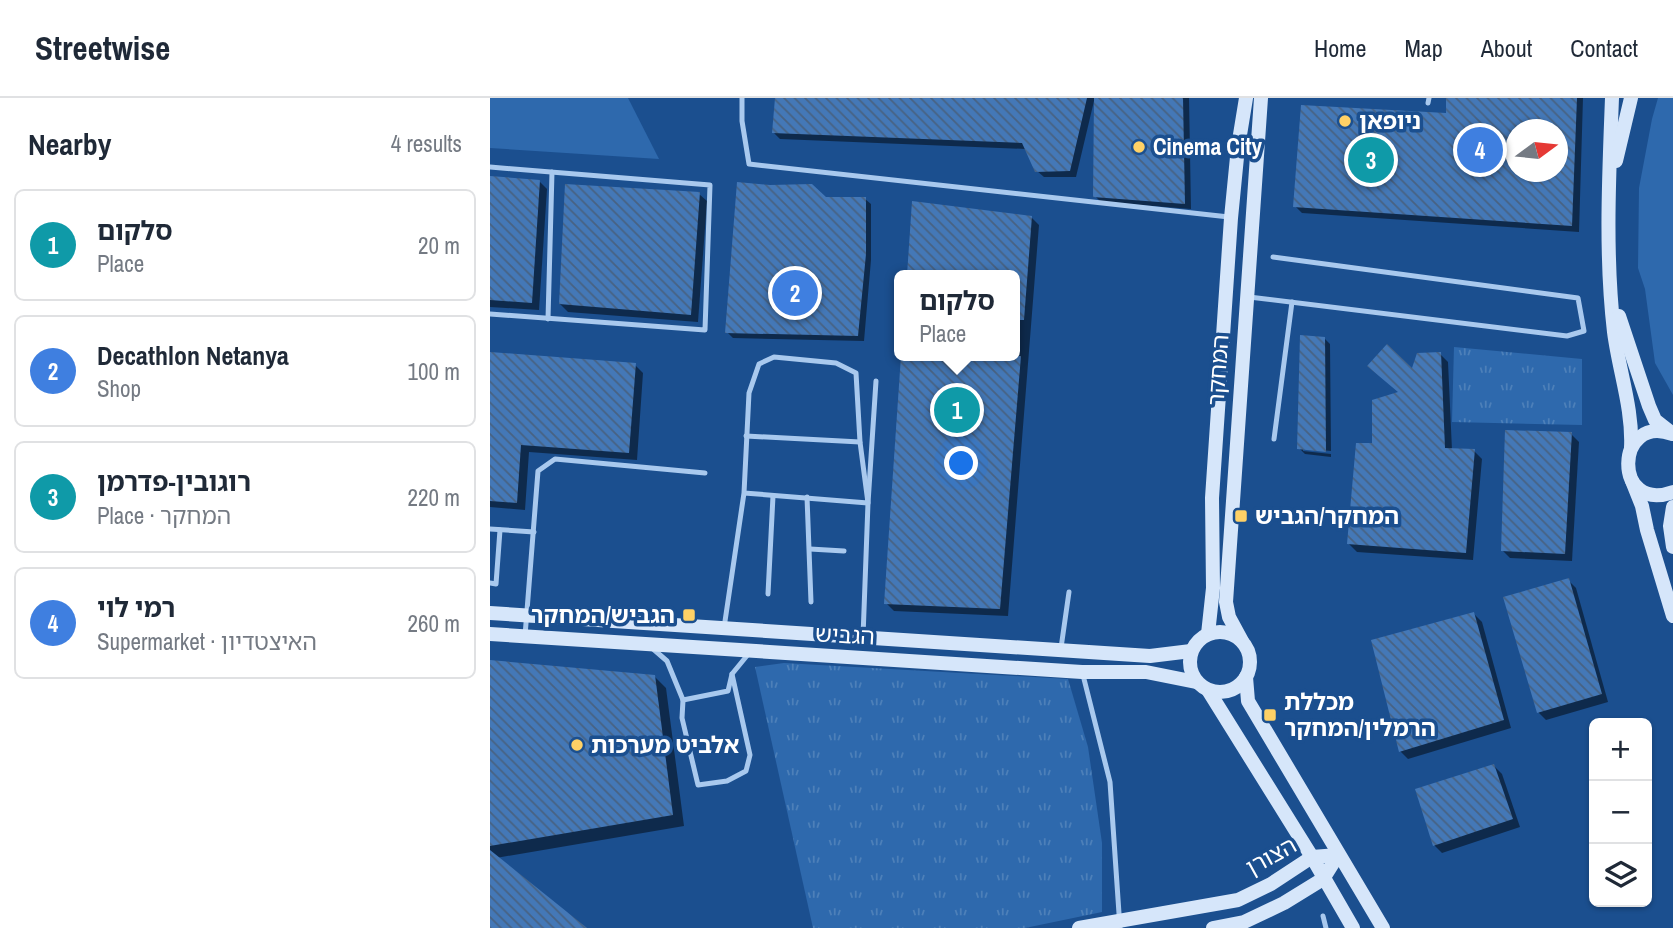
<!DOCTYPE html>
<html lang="en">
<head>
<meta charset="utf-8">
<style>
	:root { --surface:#fff; --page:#f2f2f3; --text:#1f2937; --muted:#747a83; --line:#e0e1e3; --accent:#84754c }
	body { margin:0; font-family:"Archivo Narrow","Noto Sans Hebrew",sans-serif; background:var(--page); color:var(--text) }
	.controls { position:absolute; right:21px; bottom:21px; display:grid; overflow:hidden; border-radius:10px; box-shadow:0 2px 5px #0004 }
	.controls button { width:63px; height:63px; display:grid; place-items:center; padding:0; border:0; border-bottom:2px solid var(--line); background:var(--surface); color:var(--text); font:35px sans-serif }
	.compass { position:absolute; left:1015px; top:21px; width:63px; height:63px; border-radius:50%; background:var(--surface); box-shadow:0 2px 5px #0004; rotate:75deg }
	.you { position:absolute; left:472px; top:366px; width:24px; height:24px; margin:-18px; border:5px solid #fff; border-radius:50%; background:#1a73e8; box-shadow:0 0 0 10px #1a73e833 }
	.badge { display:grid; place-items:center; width:46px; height:46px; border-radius:50%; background:var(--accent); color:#fff; font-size:23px; font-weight:700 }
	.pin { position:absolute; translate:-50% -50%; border:4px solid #fff; box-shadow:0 2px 7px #0006 }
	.popup { position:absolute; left:404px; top:172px; width:126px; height:91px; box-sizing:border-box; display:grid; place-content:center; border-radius:10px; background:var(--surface); filter:drop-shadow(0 2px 5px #0005); font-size:23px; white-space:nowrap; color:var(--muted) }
	.popup b { font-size:26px; color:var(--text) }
	.popup::after { content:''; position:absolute; left:50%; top:100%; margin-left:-14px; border:14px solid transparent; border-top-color:var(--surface) }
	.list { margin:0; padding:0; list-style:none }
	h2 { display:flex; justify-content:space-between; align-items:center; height:91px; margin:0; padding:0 28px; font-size:30px }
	h2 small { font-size:23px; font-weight:400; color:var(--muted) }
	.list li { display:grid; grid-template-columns:46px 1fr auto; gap:21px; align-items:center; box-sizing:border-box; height:112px; margin:0 14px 14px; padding:0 14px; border:2px solid var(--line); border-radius:10px }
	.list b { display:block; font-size:26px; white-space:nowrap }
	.list p { margin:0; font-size:23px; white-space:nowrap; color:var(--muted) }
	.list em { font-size:23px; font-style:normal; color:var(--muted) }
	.icon { flex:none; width:38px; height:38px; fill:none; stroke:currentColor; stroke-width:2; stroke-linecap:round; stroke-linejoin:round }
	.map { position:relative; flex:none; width:1183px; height:830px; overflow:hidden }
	header { display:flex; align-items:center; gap:42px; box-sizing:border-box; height:98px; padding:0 35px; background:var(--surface); border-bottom:2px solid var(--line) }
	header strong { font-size:33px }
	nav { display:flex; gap:38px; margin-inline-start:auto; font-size:24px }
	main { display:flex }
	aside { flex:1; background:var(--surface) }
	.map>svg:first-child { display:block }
</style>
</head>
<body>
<header>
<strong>Streetwise</strong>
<nav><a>Home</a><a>Map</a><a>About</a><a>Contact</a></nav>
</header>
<main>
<aside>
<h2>Nearby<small>4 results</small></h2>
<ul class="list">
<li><span class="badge" style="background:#0f9aa8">1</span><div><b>סלקום</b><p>Place</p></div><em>20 m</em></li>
<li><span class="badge" style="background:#3f7fe0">2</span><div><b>Decathlon Netanya</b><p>Shop</p></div><em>100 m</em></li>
<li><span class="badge" style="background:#0f9aa8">3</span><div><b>רוגובין-פדרמן</b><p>Place · המחקר</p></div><em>220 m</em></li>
<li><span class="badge" style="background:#3f7fe0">4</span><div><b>רמי לוי</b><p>Supermarket · האיצטדיון</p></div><em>260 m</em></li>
</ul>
</aside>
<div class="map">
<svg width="1183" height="830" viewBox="0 0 1183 830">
	<defs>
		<pattern id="park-tufts" width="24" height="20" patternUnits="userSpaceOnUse" patternTransform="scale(1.75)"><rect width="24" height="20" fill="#2e69ad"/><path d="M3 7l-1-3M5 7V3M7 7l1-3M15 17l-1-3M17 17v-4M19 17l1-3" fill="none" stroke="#4d80b9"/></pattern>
		<pattern id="building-back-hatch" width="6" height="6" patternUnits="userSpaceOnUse" patternTransform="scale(1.75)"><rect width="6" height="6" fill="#4478b7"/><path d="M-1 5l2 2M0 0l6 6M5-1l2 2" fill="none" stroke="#486282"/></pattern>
	</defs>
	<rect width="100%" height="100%" fill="#1b4f8f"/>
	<g fill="#2e69ad">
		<path d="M0,0H138L169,61L0,50Z"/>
		<path d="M1168,0H1183V297L1165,265L1155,191L1148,170L1149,90L1162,21Z"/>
	</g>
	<g fill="url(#park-tufts)">
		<path d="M964,249L1092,261V327L962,324Z"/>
		<path d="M294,565L578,581L598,649L612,745V814L535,830H323L265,569Z"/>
	</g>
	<g fill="#0007" fill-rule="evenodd">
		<path d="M287,0H699L701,111L611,104L605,98L604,3L586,79H554L547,73L536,51L290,41L284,35Z"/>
		<path d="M958,0H1093L1089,134L812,115L805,108L957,16ZM1026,32H1068V74H1026Z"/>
		<path d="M0,80L49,83L57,91L49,212L0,209Z"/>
		<path d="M280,89L335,100L375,101L381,106V162L374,243L243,240L237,234Z"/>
		<path d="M209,96L217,103L208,224L78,214L70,206Z"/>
		<path d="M424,105L542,120L549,127L518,518L404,513L396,505L413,258H525V177H419Z"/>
		<path d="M834,240L840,246L841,353L813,350V353L841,356V359L815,356L809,350Z"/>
		<path d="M0,256L145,267L153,275L147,362L39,354L35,412L0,409Z"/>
		<path d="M950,256L958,264L962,352L984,353L992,361L983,462L867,454L859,446L884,347L923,273Z"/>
		<path d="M1081,336L1089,344L1082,463L1020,460L1013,453Z"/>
		<path d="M1078,482L1086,490L1118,604L1056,622L1049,615L1015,501Z"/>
		<path d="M984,516L992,524L1021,630L918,661L910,653Z"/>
		<path d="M0,564L164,578L176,590L194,728L6,760L94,830H0Z"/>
		<path d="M1004,668L1012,676L1030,729L952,755L944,747Z"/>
	</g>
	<g fill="url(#building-back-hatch)" fill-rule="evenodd">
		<path d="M285,0H597L580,73L545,74L532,45L282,35Z"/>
		<path d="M604,0H693L695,106L603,99Z"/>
		<path d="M956,0H1087L1082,128L803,109L811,7L956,15ZM1026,32H1068V74H1026Z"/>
		<path d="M0,78L50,82L42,205L0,202Z"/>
		<path d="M247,84L280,87L322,86L336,99H376V156L368,238L235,235Z"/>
		<path d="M75,86L210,94L201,217L69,206Z"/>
		<path d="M422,103L542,118L534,222H525V177H417Z"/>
		<path d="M810,237L835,239L836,354L807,351Z"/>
		<path d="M897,246L922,270L927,255L951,254L955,350L985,351L976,455L857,446L866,345H882V302L908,294L877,268Z"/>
		<path d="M0,254L146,265L139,355L31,347L27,405L0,403Z"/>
		<path d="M411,258H531L510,511L394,506Z"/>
		<path d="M1015,332L1082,334L1075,456L1011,453Z"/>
		<path d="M1079,480L1112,596L1047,615L1013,499Z"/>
		<path d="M984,514L1014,622L909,654L881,542Z"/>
		<path d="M0,562L165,577L183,717L0,748Z"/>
		<path d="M1004,666L1023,721L943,748L925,691Z"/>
		<path d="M0,752L97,830H0Z"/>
	</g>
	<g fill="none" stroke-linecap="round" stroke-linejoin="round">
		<g stroke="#a9c9ee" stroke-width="5">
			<path d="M252,0V23L259,66L739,119"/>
			<path d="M938,5L939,0"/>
			<path d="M0,69L220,87L215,232L0,216"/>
			<path d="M759,199L1077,238L1094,233L1088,200L783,159"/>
			<path d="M58,221L62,74"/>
			<path d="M256,338L370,344"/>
			<path d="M784,341L802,204"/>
			<path d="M317,399L321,504"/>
			<path d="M0,431L44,434"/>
			<path d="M320,451L354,453"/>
			<path d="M0,485L6,486L10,432"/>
			<path d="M278,496L283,398"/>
			<path d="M234,530L254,395L259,295L269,266L284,259L346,265L366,275L370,344L378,405L254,395"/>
			<path d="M35,538L48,373L65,361L215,375"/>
			<path d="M373,539L378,405L386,283"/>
			<path d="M162,550L177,563L193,602L238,593L242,576L260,554"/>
			<path d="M571,550L579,494"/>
			<path d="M593,577L620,684L630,830"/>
			<path d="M193,602L192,620L208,687L237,683L256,673L260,657L242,576"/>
			<path d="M833,818L836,830"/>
		</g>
		<g stroke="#d6e6fa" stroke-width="14">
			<path d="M1122,0C1119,78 1115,157 1124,234C1129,273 1143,311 1141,350"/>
			<path d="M1126,63L1141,0"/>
			<path d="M1129,218L1159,308L1165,322L1183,336"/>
			<path d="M1182,336C1125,315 1122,416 1183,394"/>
			<path d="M1142,383L1152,408L1157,432L1183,518"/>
			<path d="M1183,409L1180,428L1183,449"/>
			<path d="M0,515L660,558L701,553"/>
			<circle cx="730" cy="564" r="30"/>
			<path d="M0,536L592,574H656L706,584"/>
			<path d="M718,536L723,490L722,400L741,120L748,49L756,0"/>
			<path d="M752,543L739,519L736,504L771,0"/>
			<path d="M756,579L758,603L893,830"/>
			<path d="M718,592L822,759L863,830"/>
			<path d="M589,830L748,802L781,786L822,759L848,757"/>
			<path d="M723,830L754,824L794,805L833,781L848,757"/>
		</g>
	</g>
	<g fill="#ffd166" stroke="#1b4f8f" stroke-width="2.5">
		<circle cx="855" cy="23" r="7"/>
		<circle cx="649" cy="49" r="7"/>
		<rect x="744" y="411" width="14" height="14" rx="3.5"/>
		<rect x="192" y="510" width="14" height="14" rx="3.5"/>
		<rect x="773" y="610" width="14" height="14" rx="3.5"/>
		<circle cx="87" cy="647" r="7"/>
	</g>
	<g text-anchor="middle" stroke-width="7" stroke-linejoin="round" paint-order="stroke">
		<g font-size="23" font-weight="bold" fill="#fff" stroke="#1b4f8f" text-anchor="start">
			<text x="869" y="31">ניופאן</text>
			<text x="663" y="57">Cinema City</text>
			<text x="765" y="426">המחקר/הגביש</text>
			<text x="185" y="525" text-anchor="end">הגביש/המחקר</text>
			<text x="794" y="612">מכללת<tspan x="794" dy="26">הרמלין/המחקר</tspan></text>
			<text x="101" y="655">אלביט מערכות</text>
		</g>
		<g font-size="23" fill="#fff" stroke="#1b4f8f">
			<text transform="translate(728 272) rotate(-86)" y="8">המחקר</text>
			<text transform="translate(355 537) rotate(3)" y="8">הגביש</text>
			<text transform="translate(781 758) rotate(-29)" y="8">הצורן</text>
		</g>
	</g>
</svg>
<div class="controls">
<button>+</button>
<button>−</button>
<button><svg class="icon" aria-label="layers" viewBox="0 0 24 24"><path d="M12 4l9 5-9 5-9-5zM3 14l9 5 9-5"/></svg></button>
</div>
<svg class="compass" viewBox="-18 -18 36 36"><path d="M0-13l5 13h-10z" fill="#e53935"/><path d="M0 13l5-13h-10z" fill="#747a83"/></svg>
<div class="you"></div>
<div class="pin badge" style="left:467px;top:312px;background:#0f9aa8">1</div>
<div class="popup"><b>סלקום</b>Place</div>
<div class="pin badge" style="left:305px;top:195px;background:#3f7fe0">2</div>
<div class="pin badge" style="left:881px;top:62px;background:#0f9aa8">3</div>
<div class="pin badge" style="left:990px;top:52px;background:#3f7fe0">4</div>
</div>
</main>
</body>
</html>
